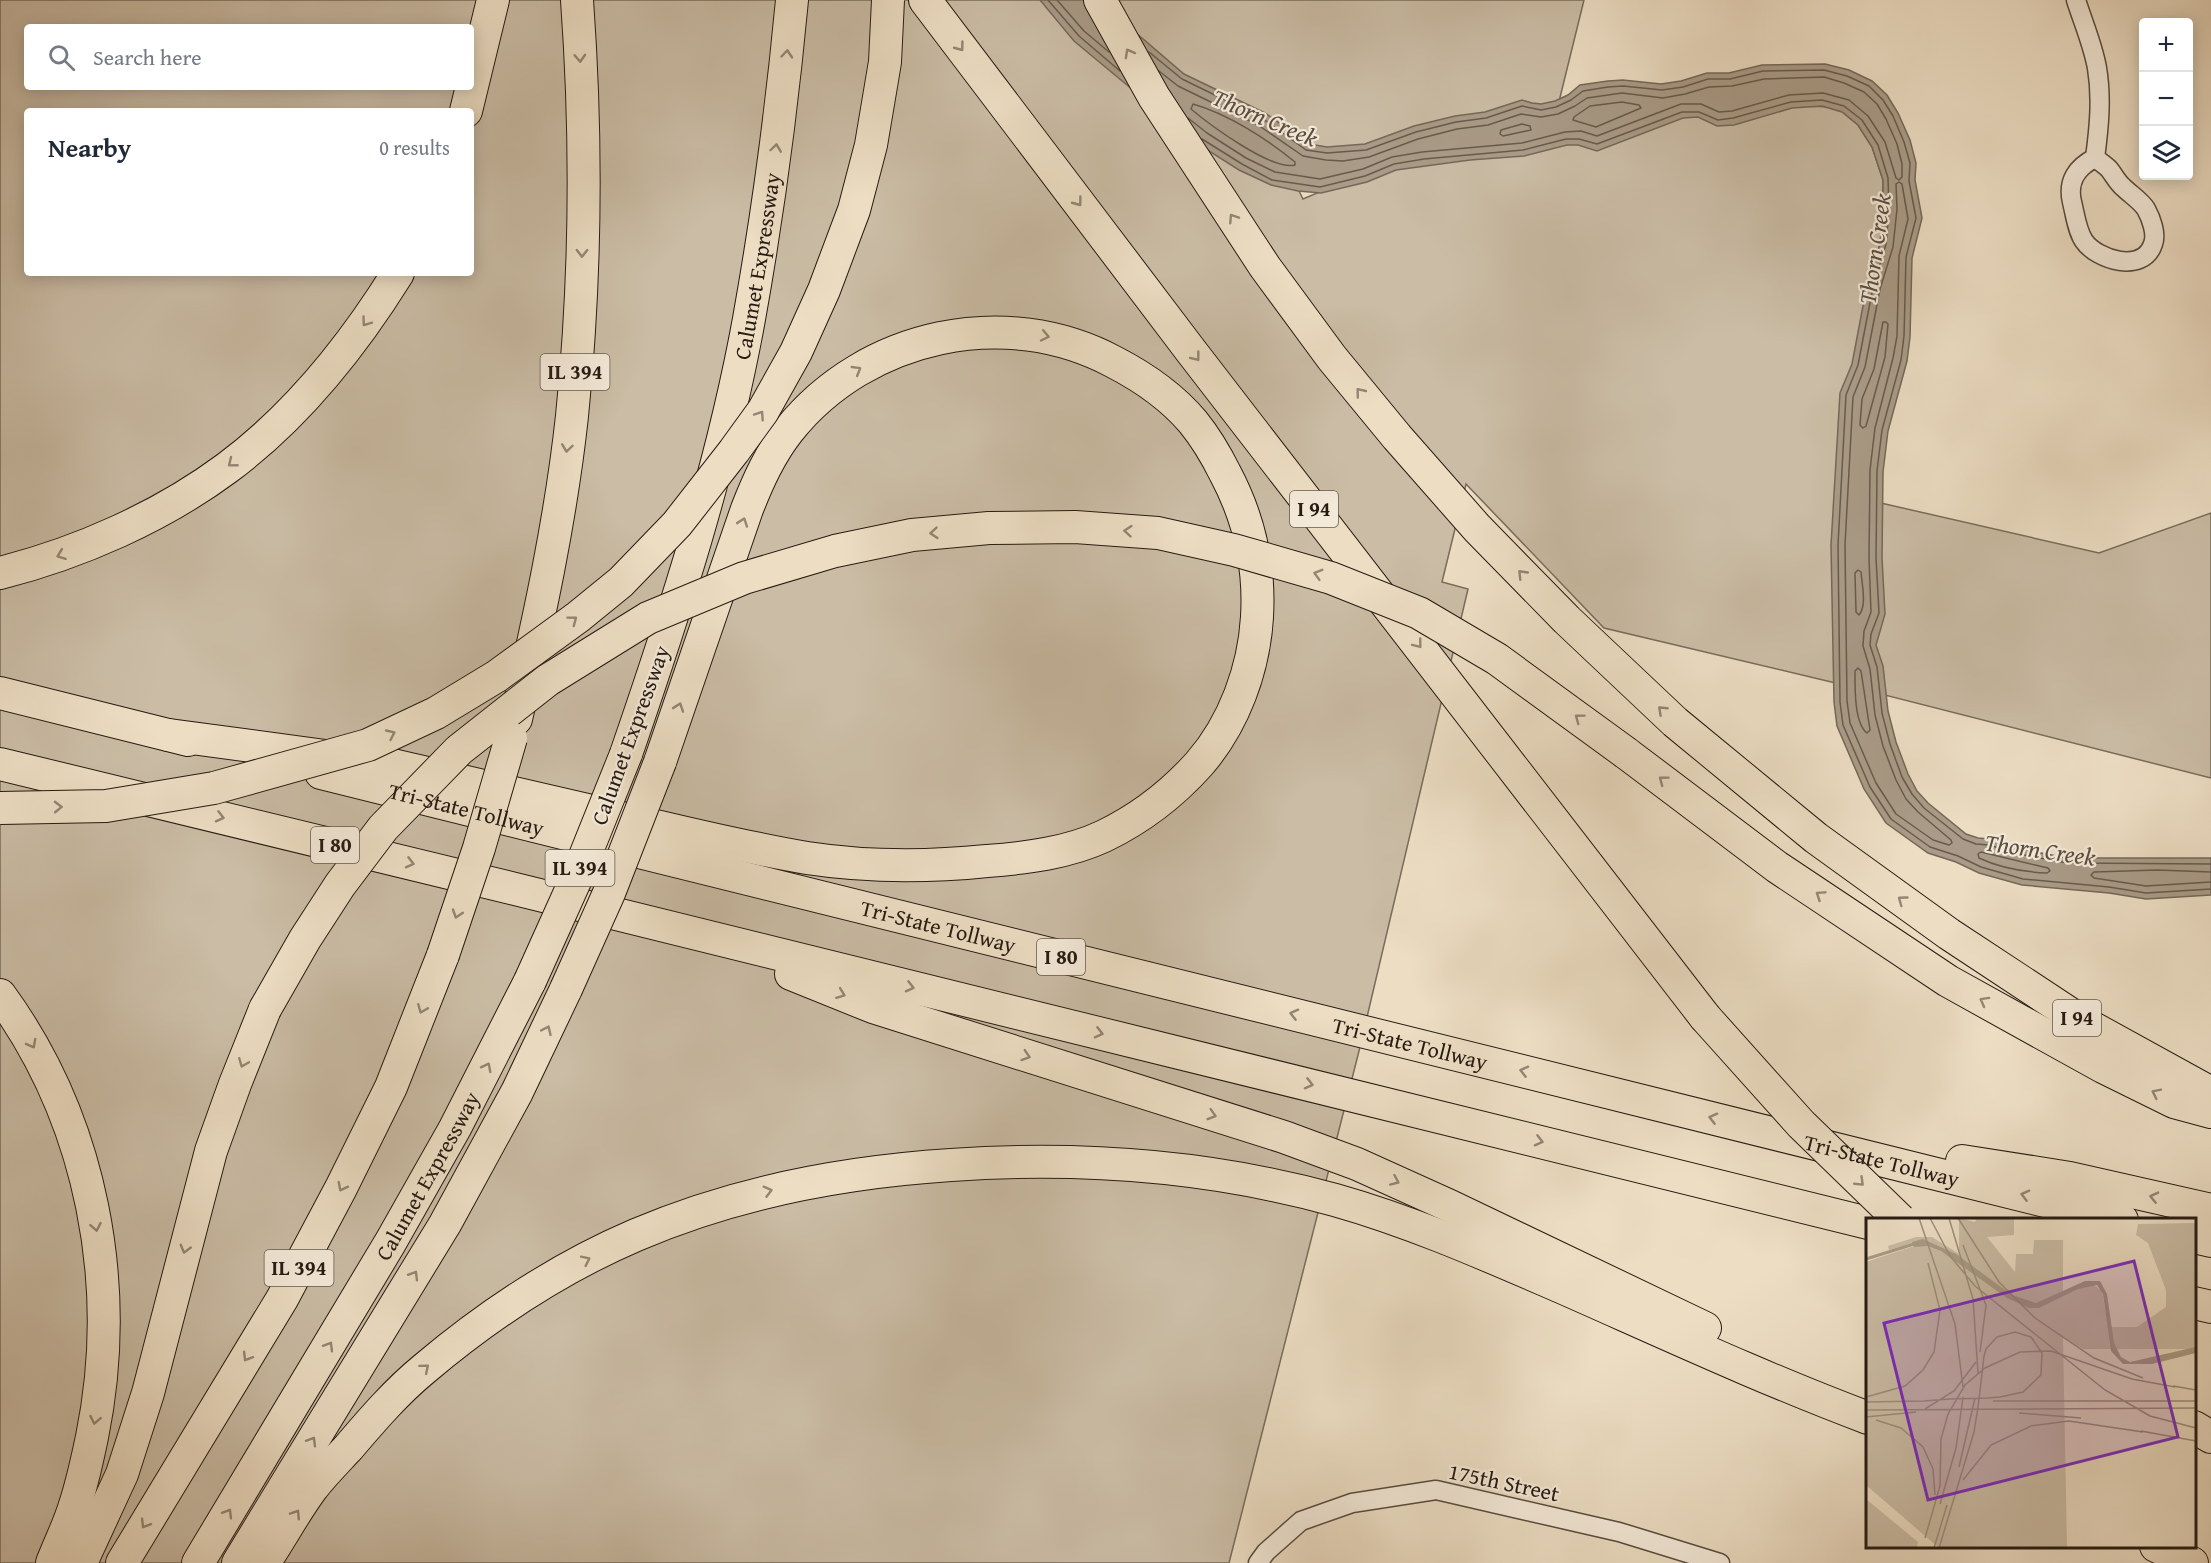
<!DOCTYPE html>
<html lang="en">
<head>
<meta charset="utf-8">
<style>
	:root { --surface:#fff; --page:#f2f2f3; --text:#1f2937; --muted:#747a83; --line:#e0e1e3 }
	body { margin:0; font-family:"Gentium Book Plus",serif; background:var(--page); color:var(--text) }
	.controls { position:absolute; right:18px; top:18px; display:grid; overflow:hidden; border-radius:6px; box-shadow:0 3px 15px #0003 }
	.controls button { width:54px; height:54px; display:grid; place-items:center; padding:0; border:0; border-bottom:2px solid var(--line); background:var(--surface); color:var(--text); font:30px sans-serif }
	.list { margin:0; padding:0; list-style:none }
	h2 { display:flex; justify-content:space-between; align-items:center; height:78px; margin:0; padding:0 24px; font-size:26px }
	h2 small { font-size:20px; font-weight:400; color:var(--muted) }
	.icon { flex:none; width:33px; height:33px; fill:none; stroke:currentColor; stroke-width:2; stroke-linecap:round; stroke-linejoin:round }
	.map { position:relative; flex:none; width:2211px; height:1563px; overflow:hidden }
	.search { position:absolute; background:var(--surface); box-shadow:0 3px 15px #0003; left:24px; top:24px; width:450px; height:66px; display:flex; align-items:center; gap:15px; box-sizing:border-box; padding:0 21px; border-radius:6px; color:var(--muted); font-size:22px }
	.panel { position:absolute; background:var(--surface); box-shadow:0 3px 15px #0003; left:24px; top:108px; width:450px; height:168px; border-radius:6px }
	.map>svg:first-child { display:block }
</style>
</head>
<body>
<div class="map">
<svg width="2211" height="1563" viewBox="0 0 2211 1563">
	<rect width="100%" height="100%" fill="#ecddc3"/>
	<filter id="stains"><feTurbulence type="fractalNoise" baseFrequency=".00333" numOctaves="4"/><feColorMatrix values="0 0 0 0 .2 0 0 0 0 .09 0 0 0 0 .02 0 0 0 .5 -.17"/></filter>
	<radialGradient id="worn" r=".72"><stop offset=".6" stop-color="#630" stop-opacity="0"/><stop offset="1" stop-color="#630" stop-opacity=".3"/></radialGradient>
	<g fill="#cabca5" stroke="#786c5c" stroke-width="1.5" fill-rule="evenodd">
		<path d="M0,0H1584L1552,130L1307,154L1267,126L1303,199L1402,157L1752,105L1837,107L1858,125L1872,147L1883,180V208L1880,244L1867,285L1844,685L1604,628L1466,484L1442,582L1468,589L1359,1051L1229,1563H0ZM27,27H471V87H27ZM27,111H471V273H27Z"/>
		<path d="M1859,498L2099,553L2211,513V778L1865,690Z"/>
	</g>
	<path fill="#a99b87" stroke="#756859" stroke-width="1.5" d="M1040,0H1105L1128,26L1184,74L1265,113L1309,144L1327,147L1365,144L1414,126L1455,116L1485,112L1522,100L1532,103L1541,104L1555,101L1568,95L1580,85L1608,81L1623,80L1661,84L1681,81L1707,73H1729L1762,65L1825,64L1849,70L1872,81L1887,95L1898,113L1910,140L1916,163L1915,180L1922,218L1912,258L1910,337L1907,361L1888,431L1883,472L1882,558L1885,614L1876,645L1883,666L1888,711L1896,742L1908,774L1917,791L1928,803L1966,834L1978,838L1990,839L2021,849L2067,858H2211V895L2146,899L2109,893L2022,885L1979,873L1956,862L1928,853L1886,823L1864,789L1837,726L1834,702L1831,545L1840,393L1852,364L1867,285L1880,244L1883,209V180L1872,147L1858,125L1842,112L1822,106L1792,108L1734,125L1717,126L1698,117L1683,118L1597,151L1578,145H1567L1524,156L1470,160L1396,170L1367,182L1321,193L1298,191L1271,185L1239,170L1198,144L1074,41Z"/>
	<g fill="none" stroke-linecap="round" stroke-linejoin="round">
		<g stroke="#685b4d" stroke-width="1.5">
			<path d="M1048,0L1079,36L1120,71"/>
			<path d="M1057,0L1084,31L1109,52"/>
			<path d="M1149,52L1182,79L1262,118L1306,150L1327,153L1366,150L1416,132L1456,122L1486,118L1522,106L1541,110L1556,107L1571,100L1583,91L1608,87L1623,86L1662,90L1683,87L1708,79H1730L1763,71L1824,70L1847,76L1869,86L1883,100L1893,116L1904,142L1910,163L1909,181L1916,218L1906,257L1904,336L1901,360L1882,430L1877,471L1876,558L1879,613L1871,634L1870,645L1877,667L1882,713L1890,744L1902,777L1912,794L1924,808L1963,839L1976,844L1989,845L2019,854L2067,863L2211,864"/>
			<path d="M1159,71L1178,86L1258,125L1303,156L1326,160L1343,161L1369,157L1418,139L1457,129L1488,125L1521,114L1541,117L1558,114L1575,106L1587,98L1622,93L1663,98L1685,94L1709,87L1732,86L1764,79L1824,77L1844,83L1864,92L1877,104L1886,119L1897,144L1902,164V177L1899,180L1896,178L1885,142L1868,116L1849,100L1823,93L1789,95L1732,111L1719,112L1701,104H1681L1597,136L1581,131L1565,132L1522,143L1422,152L1392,157L1363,169L1320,179L1275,172L1246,158L1207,133L1188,118"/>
			<path d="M1622,102L1639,105L1641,108L1596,127L1573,120L1574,117L1590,106Z"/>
			<path d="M1193,104C1228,114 1267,139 1295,162V165C1272,171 1210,125 1191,109Z"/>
			<path d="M1522,124L1530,126L1531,130L1503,136L1500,134L1501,130Z"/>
			<path d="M1202,139L1242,164L1272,180L1320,187L1365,176L1394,164L1424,159L1523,150L1566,139H1579L1597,144L1682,112H1699L1718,120L1733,118L1791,102L1822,100L1844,106L1862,120L1878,145L1888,178L1889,209L1886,244L1873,287L1858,365L1846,395L1838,545L1840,702L1843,725L1870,787L1891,819L1930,847L1958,856L1981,867L2023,879L2109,887L2146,893L2211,889"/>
			<path d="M1899,182L1902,184L1908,219L1899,256L1897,336L1893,358L1875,428L1870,470L1869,558L1871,612L1864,631L1863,646L1870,669L1875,715L1883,746L1896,780L1906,799L1918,812L1951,840L1952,843L1949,845L1933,840L1896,814L1876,783L1850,723L1847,701L1845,545L1853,397L1865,367L1880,289L1893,247L1897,209L1896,184Z"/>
			<path d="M1883,322H1886L1888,324L1885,357L1866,426L1863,428L1860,425L1862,399L1874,369Z"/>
			<path d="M1858,570L1861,572C1862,585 1867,606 1859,615L1856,612L1855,573Z"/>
			<path d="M1858,668L1861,671L1870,730L1867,733C1854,723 1855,687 1855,671Z"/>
			<path d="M1981,852L2048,868L2050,871L2047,873C2024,872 2000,868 1979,858L1978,854Z"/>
			<path d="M2211,872L2157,870L2094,872L2091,875L2094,878L2146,886L2211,882"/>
		</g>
		<defs>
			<g id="minor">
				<path d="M2076,0C2083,22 2093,45 2097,68C2102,98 2099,128 2095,158"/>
				<path d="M2095,158C2099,161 2105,165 2109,169C2114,175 2117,182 2123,187C2130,194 2141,201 2146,209C2151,218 2157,234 2153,244C2143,274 2097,260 2084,241C2077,231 2075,214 2072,202C2067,181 2077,167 2095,158Z"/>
				<path d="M1258,1563L1266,1552L1301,1521L1352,1503L1436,1490L1619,1532L1720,1563"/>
			</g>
			<g id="motorway">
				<path d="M925,0L1191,351L1705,1017"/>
				<path d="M1100,0L1154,97L1265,267L1332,358L1397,437L1477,528L1567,620L1675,722L1816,838L1949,934L2084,1023L2211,1093"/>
				<path d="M466,111L493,0"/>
				<path d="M0,573C79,553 161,517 227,468C297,416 352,347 398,273"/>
				<path d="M0,693L188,740"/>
				<path d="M516,719C539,619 561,518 572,416C586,278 587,138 577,0"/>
				<path d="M169,735C218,742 268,748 318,755C344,759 371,761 397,766C475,784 553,802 631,820C689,834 748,848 807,858C866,867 928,867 987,861C1026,858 1068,853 1104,836C1139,819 1173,793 1199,764C1234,724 1254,669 1257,617C1260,567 1249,518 1225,473C1216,455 1206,438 1193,422C1171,396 1143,377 1114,362C1006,304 866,334 789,430C770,454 758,481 747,509L660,762"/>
				<path d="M1626,753L1777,867L1948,981L2103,1067L2174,1102L2211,1112"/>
				<path id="s1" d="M626,754C675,612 722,467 749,319C768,213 782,107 792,0"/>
				<path d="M0,764L515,889L1868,1223"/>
				<path id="s2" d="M321,773L2122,1220"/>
				<path d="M791,974L873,1007L1284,1137L1357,1164L1450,1206L1705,1328"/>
				<path d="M0,995C92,1121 123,1285 92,1437C87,1461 82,1485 74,1508C68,1527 59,1545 52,1563"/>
				<path d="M1962,1161L2070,1178L2211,1210"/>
				<path d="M2194,1237L2211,1241"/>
				<path d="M2194,1303L2211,1307"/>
				<path d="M2194,1427L2211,1437"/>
				<path d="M2156,1546L2192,1563"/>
				<path d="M81,1563L122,1474L148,1393L211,1151L235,1084L265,1009"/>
				<path d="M122,1563L282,1299L341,1188L391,1087L443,955"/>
				<path id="s3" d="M198,1563L390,1243L455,1128L530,981"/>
				<path d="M238,1563L445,1224L517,1092L566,989"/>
				<path d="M264,1563C281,1538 295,1511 313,1487C324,1473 337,1460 349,1447C372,1420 396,1392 424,1369C488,1315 559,1268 636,1235C736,1192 843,1172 951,1165C1082,1156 1208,1165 1335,1200C1413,1222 1487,1255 1561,1287C1663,1332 1764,1379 1868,1418"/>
			</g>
		</defs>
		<use href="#minor" stroke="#584c3f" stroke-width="21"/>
		<use href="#motorway" stroke="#261b13" stroke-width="34"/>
		<use href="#minor" stroke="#f3e9d8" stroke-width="18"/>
		<use href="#motorway" stroke="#ecddc3" stroke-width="32"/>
		<defs>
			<g id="motorway-bridge">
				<path d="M0,808L106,806L214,788L368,745L436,713L497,676L578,617L621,582L677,524L734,451L763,411L796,352L824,290L854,210L871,145L885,62L888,0"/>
				<path d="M443,955L479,848L511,738"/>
				<path d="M530,981L575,881L626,754"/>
				<path d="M566,989L609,893L660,762"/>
				<path d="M265,1009L305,939L340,885L383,828L459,750L548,680L648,618L744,578L835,551L912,535L989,528L1075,527L1158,533L1234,550L1331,578L1419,613L1497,659L1626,753"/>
				<path d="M1705,1017L1801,1124L1900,1220"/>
			</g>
		</defs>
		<use href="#motorway-bridge" stroke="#261b13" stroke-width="34" stroke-linecap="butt"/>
		<use href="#motorway-bridge" stroke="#ecddc3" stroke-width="32"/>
	</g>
	<defs><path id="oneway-chevron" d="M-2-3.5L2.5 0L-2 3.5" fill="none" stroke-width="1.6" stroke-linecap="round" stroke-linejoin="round" transform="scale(1.5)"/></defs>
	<g stroke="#938674">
		<use href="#oneway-chevron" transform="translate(960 47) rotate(53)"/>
		<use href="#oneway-chevron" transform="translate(1129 53) rotate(-119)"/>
		<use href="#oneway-chevron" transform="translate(787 54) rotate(-85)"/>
		<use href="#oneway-chevron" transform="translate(580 58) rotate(87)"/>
		<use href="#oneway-chevron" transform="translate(776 148) rotate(-82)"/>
		<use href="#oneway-chevron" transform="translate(1078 202) rotate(53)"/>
		<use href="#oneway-chevron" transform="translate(1233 218) rotate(-123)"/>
		<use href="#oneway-chevron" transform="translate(582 253) rotate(91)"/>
		<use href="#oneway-chevron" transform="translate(366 322) rotate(126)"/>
		<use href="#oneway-chevron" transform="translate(1045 336) rotate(12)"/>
		<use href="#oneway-chevron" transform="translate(1196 357) rotate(52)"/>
		<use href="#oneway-chevron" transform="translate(857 370) rotate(-31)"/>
		<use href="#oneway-chevron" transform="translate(1360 392) rotate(-129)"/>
		<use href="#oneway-chevron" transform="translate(760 415) rotate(-56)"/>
		<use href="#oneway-chevron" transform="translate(567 448) rotate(98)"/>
		<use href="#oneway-chevron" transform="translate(232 463) rotate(141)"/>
		<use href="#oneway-chevron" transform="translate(743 522) rotate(-71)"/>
		<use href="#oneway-chevron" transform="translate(1128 531) rotate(-175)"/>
		<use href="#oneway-chevron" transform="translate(934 533) rotate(175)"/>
		<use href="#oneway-chevron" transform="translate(61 555) rotate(159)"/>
		<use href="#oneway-chevron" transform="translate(1318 574) rotate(-164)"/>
		<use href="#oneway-chevron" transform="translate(1522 574) rotate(-134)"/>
		<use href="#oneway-chevron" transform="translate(573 620) rotate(-37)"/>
		<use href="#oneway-chevron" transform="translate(1418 644) rotate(52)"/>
		<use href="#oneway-chevron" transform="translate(679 707) rotate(-71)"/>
		<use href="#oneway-chevron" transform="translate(1662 710) rotate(-137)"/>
		<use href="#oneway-chevron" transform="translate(1579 718) rotate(-143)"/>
		<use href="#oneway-chevron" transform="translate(391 734) rotate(-25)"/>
		<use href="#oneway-chevron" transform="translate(1663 780) rotate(-143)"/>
		<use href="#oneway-chevron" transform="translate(58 807) rotate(-1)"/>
		<use href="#oneway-chevron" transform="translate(220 817) rotate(14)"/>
		<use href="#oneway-chevron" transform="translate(410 863) rotate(14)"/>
		<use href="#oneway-chevron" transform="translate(1820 895) rotate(-146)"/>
		<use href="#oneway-chevron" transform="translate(1902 900) rotate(-144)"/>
		<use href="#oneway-chevron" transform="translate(457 914) rotate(108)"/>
		<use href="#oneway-chevron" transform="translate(910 987) rotate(14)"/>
		<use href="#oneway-chevron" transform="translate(841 994) rotate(21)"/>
		<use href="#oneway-chevron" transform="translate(1984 1001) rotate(-151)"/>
		<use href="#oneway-chevron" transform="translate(422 1009) rotate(112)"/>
		<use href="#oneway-chevron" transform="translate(1294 1014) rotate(-166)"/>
		<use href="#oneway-chevron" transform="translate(547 1030) rotate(-65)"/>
		<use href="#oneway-chevron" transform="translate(1099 1033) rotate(14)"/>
		<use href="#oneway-chevron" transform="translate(32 1044) rotate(62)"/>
		<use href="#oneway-chevron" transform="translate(1026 1056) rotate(18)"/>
		<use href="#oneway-chevron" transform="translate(243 1063) rotate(112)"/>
		<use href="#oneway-chevron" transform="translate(487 1067) rotate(-63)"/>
		<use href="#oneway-chevron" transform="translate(1524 1071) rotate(-166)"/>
		<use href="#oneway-chevron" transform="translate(1309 1084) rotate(14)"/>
		<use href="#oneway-chevron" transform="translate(2156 1093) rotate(-154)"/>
		<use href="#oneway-chevron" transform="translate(1212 1115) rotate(17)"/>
		<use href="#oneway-chevron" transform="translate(1713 1118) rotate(-166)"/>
		<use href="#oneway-chevron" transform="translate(1539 1141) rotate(14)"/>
		<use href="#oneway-chevron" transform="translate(1395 1181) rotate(24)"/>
		<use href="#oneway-chevron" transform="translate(1860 1182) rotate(44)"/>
		<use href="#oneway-chevron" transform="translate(342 1187) rotate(117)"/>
		<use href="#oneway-chevron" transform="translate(768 1191) rotate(-15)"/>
		<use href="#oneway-chevron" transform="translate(2025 1195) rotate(-166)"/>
		<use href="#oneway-chevron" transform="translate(2154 1197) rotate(-167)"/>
		<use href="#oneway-chevron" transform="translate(96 1227) rotate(79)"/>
		<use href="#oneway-chevron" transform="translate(185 1249) rotate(105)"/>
		<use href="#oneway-chevron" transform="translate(586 1260) rotate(-26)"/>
		<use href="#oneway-chevron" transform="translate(414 1275) rotate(-59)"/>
		<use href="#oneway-chevron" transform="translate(329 1346) rotate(-59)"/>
		<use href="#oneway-chevron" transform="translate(247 1357) rotate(121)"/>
		<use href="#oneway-chevron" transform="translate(425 1368) rotate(-40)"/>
		<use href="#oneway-chevron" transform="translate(95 1420) rotate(101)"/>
		<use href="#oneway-chevron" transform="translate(312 1441) rotate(-59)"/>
		<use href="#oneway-chevron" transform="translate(228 1513) rotate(-59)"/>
		<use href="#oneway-chevron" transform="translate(296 1514) rotate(-57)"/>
		<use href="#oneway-chevron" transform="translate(145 1524) rotate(121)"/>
	</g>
	<g text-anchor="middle" stroke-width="4.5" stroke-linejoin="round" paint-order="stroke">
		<g fill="#f3e9d8" stroke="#64594e" stroke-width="1.5">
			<rect x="540.5" y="354" width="69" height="36" rx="4.5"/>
			<rect x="1290" y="491" width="48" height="36" rx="4.5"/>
			<rect x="311" y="827" width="48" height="36" rx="4.5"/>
			<rect x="545.5" y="850" width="69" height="36" rx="4.5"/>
			<rect x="1037" y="939" width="48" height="36" rx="4.5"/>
			<rect x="2053" y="1000" width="48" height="36" rx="4.5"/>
			<rect x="264.5" y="1250" width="69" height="36" rx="4.5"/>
		</g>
		<g font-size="21" font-weight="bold" fill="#261b13">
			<text x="575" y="379">IL 394</text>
			<text x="1314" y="516">I 94</text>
			<text x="335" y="852">I 80</text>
			<text x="580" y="875">IL 394</text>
			<text x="1061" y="964">I 80</text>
			<text x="2077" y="1025">I 94</text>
			<text x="299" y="1275">IL 394</text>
		</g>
		<g font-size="22" fill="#261b13" stroke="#f3e9d8">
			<text dy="8" stroke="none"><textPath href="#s1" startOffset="506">Calumet Expressway</textPath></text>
			<text transform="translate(630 735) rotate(-70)" y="8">Calumet Expressway</text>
			<text dy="8" stroke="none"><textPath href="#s2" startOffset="150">Tri-State Tollway</textPath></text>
			<text dy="8" stroke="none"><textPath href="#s2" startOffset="636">Tri-State Tollway</textPath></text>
			<text dy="8" stroke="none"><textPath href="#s2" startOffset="1122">Tri-State Tollway</textPath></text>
			<text dy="8" stroke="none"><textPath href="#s2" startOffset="1608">Tri-State Tollway</textPath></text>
			<text dy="8" stroke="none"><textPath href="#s3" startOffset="450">Calumet Expressway</textPath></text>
			<text transform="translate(1504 1482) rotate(12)" y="8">175th Street</text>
		</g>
		<g font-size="24" font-style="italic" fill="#5a4e41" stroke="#f3e9d8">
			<text transform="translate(1265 118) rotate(23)" y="8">Thorn Creek</text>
			<text transform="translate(1875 249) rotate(-82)" y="8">Thorn Creek</text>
			<text transform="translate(2040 850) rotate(8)" y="8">Thorn Creek</text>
		</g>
	</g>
	<g transform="translate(1866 1218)">
		<rect width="330" height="330" fill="#ecddc3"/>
		<path d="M93,0L109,4L111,0H148V17L121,19L149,54L150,36H167L168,22H197V77L225,65L236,73L246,131H217L197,119L201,330H73L0,267V44L54,26L72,28L57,22L23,32L22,28L50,19H66L93,36ZM330,5V131H248L242,109H271L300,89V72L282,25L270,17L272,6ZM0,281L52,324L51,330H0Z" fill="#cabca5"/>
		<path d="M57,21L90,36L146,77L170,85L219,63H234L241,76L248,125L255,139L264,144L330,129V135L286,146H257L245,133L237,76L231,67L212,71L173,90H163L141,80L75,33L62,28L48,29L46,24Z" fill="#a99b87"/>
		<path fill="none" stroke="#a99b87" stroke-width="3" d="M0,41L48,26"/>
		<path fill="none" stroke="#9d8f7d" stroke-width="1.5" d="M53,0L89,106L97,169M64,0L84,38L109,68L239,172L284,198L330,210M83,0L107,81L112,155M92,0L133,64L169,100L228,140L277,160M97,27L120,87L114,134M307,168L330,172M0,179L39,168L57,152L68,134L74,92L62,45M58,183L84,181L122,180L134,179L157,174L175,157L176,135L165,119L149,114L131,119L120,131L118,138L114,173L112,189L108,214L73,330M127,183H330M0,184L59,183M59,191L88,173L110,144M0,192L330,190M153,195L215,200M0,199L50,194M10,202L35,210L57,229L67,251L69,277M275,213L330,223M93,249L109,180M97,262L125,227L165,208L203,203L277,214M74,286L90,230L97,179M59,320L74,268L75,221L82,196L99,167L119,150L154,134L185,133L266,161L309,169M68,330L81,287"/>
		<path fill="#7b2cbf" fill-opacity="0.15" stroke="#7b2cbf" stroke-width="3" d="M268,43L312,219L62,282L18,105Z"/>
		<rect width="330" height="330" fill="none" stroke="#261b13" stroke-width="3"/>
	</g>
	<rect width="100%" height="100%" filter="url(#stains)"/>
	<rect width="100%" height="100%" fill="url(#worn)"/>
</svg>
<div class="controls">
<button>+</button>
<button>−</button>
<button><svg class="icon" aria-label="layers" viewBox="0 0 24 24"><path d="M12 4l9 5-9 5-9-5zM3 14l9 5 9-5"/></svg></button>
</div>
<div class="search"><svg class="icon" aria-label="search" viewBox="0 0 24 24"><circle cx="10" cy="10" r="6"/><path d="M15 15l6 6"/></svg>Search here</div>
<section class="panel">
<h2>Nearby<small>0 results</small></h2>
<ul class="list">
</ul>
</section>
</div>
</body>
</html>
